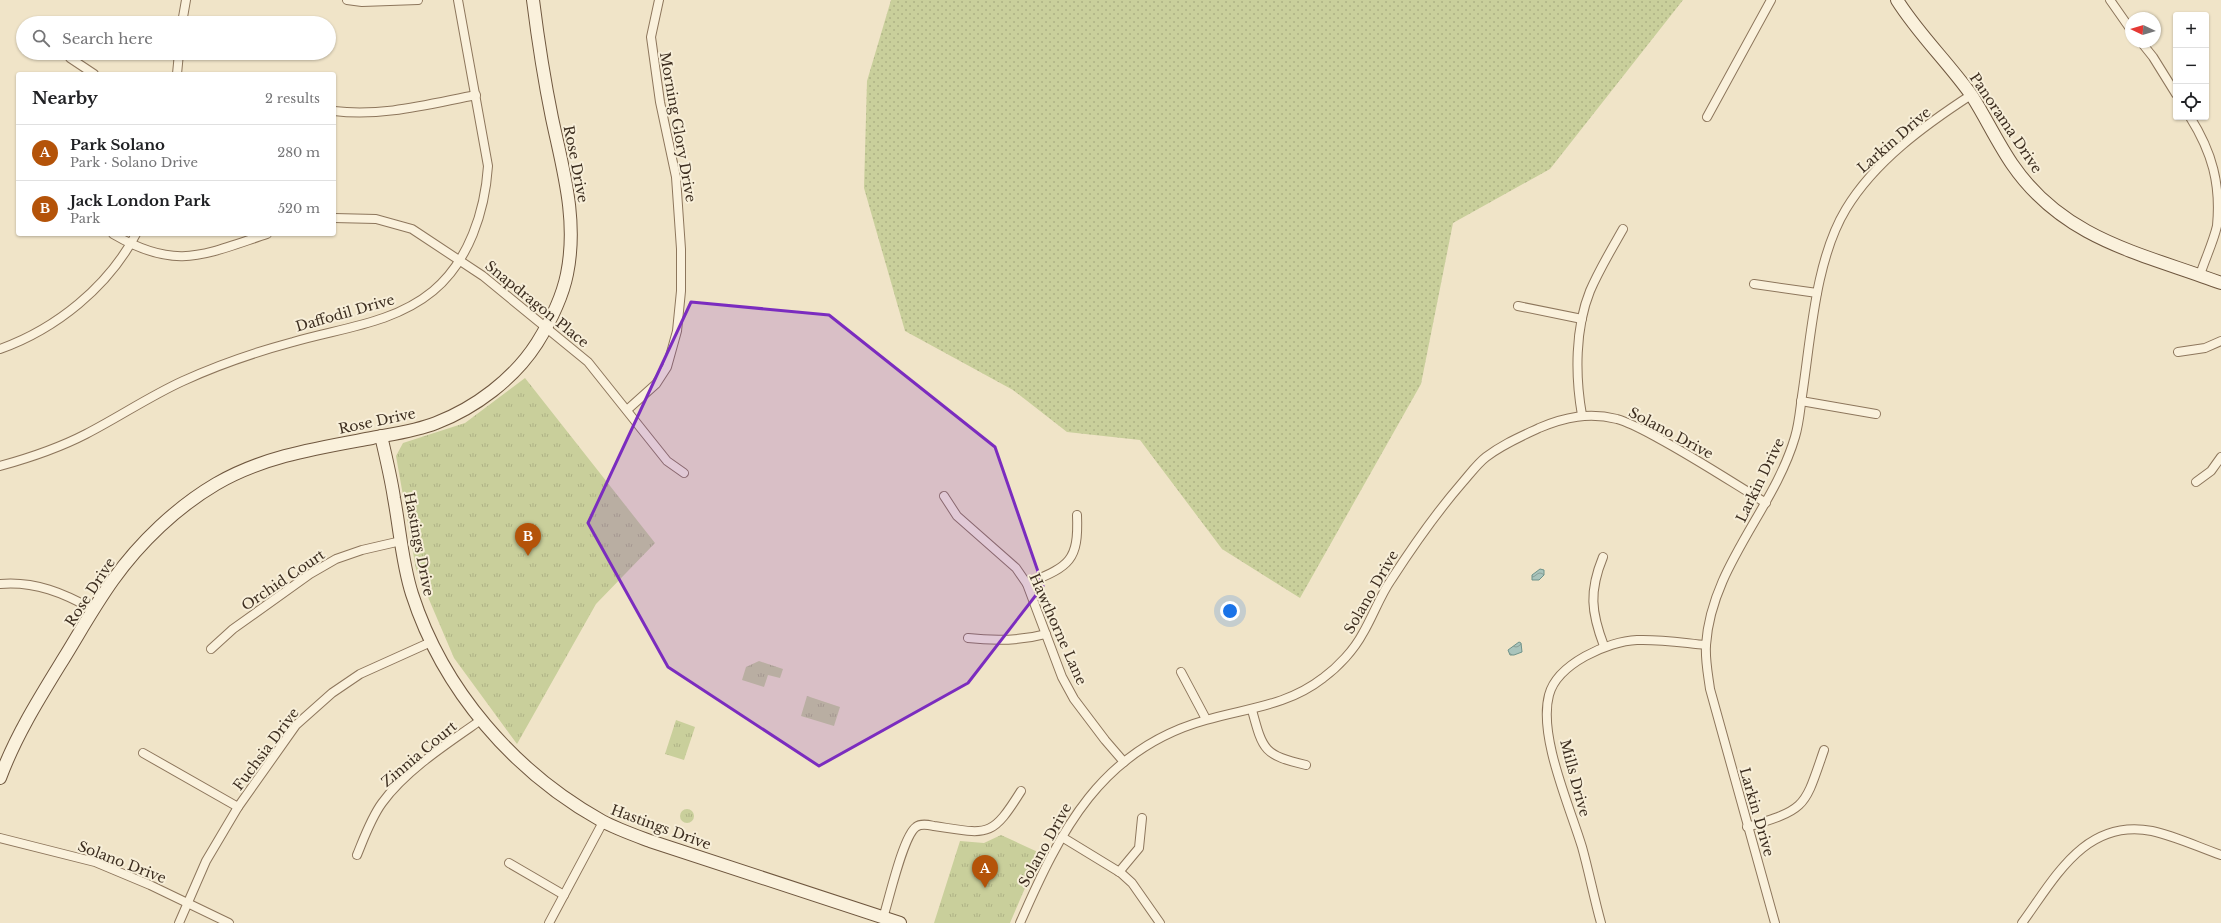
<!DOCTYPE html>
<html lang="en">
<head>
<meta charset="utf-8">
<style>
	:root { --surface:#fff; --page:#f6f6f6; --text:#202124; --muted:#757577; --line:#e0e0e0; --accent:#b45309 }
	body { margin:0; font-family:"Libre Baskerville",serif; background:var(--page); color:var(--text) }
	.controls { position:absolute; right:12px; top:12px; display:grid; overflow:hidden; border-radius:4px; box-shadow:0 1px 3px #0004 }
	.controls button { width:36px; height:36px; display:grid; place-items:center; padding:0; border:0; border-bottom:1px solid var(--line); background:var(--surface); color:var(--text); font:20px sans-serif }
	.compass { position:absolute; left:2125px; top:12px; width:36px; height:36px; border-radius:50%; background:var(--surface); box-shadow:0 1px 3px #0004; rotate:274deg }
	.you { position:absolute; left:1230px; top:611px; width:14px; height:14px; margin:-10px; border:3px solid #fff; border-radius:50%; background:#1a73e8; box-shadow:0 0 0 6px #1a73e833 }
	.badge { display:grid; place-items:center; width:26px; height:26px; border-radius:50%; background:var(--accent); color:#fff; font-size:13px; font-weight:700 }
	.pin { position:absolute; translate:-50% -33px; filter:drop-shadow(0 1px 2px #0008) }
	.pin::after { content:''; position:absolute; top:21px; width:14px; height:12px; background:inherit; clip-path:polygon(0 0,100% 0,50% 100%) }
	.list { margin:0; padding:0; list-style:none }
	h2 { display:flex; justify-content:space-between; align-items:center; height:52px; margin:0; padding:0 16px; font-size:17px }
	h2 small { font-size:13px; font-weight:400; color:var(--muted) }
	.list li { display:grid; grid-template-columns:26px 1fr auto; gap:12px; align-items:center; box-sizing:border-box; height:56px; padding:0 16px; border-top:1px solid var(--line) }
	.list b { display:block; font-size:15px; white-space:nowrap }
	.list p { margin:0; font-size:13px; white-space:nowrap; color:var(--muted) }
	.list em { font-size:13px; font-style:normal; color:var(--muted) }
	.icon { flex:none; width:22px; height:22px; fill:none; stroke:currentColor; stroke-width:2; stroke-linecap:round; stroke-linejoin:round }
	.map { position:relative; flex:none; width:2221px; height:923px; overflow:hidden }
	.search { position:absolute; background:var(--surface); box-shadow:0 1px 3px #0004; left:16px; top:16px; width:320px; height:44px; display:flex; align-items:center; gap:10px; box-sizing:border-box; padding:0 14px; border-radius:22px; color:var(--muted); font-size:15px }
	.panel { position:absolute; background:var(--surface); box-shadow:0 1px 3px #0004; left:16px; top:72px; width:320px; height:164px; border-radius:4px }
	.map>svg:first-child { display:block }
</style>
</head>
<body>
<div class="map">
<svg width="2221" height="923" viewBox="0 0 2221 923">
	<defs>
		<pattern id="grass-dots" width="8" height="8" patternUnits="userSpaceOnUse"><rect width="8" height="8" fill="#c9cf9b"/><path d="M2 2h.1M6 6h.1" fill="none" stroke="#aeb285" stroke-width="1.8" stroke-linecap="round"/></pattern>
		<pattern id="park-tufts" width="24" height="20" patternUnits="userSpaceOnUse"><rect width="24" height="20" fill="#c9cf9b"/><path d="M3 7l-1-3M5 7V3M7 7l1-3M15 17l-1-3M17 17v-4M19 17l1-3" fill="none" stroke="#aeb285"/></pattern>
		<pattern id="water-waves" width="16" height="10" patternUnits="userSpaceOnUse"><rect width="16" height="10" fill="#a9c4bc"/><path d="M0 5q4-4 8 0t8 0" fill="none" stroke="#8ba098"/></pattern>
	</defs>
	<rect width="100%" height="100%" fill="#f0e4c8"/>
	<path fill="url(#grass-dots)" d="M891,0H1683L1550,169L1453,223L1421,384L1300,598L1222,549L1140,440L1067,432L1013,390L905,331L864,188L867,81Z"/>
	<g fill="url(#park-tufts)">
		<path d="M525,378L655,543L596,604L517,744L454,658L416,569L396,456L403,443L465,423Z"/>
		<path d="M759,661L783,669L780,678L768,675L764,687L742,680L746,667Z"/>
		<path d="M807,696L840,707L834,726L801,716Z"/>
		<path d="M676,720L695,727L684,760L665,754Z"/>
		<circle cx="687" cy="816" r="7"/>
		<path d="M1001,835L1040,853L1010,923H934L960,841L984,843Z"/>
	</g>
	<g fill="url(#water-waves)" stroke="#6f938a">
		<path d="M1540,569L1544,570V575L1539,580H1532V575Z"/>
		<path d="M1519,642L1521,643L1522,652L1514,655H1510L1508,650Z"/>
	</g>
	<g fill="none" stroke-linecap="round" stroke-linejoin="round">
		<defs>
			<g id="street">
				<path d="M347,0L362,2L418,0"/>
				<path d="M2110,0L2131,30"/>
				<path d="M182,23L186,0"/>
				<path d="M2141,42L2153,57L2176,94"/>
				<path d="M70,58L94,74"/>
				<path d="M177,74L179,53"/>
				<path d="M334,111C383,117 429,104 476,95"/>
				<path d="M1707,117L1771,0"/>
				<path d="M2190,117C2212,152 2221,184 2217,226C2213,243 2205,259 2200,275"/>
				<path d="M334,218L376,219L412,229L483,276L588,362L667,461L684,473"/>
				<path d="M113,234C176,271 203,255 267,234"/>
				<path d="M1754,284L1817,293"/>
				<path d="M1518,306L1582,319"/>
				<path d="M0,349C56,329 108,287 136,234"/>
				<path d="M2178,352L2205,348L2221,341"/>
				<path d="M1801,401L1876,414"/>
				<path d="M627,410L656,384L667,367L677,331L681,291V249L676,177L660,102L651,37L659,0"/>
				<path d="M1582,415C1575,376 1575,328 1590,291C1599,270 1611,250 1623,229"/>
				<path d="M0,466C29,458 59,448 86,434C119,417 150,396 183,381C218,365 256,352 293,342C340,328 393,324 433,291C469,261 485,211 488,166L458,0"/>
				<path d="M2196,482L2211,471L2221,457"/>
				<path d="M944,496L957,516L1016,568L1027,584L1062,677L1074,699L1105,740L1124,762"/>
				<path d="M1603,557C1589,591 1591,612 1604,646"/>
				<path d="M0,584C35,581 64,593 94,610"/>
				<path d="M1027,584C1068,566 1079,563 1077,515"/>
				<path d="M968,638C995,641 1020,641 1046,634"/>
				<path d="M211,649L233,629L310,574L336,559L362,550L401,541"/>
				<path d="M1181,672L1206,719"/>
				<path d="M1252,710C1263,751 1264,755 1306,765"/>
				<path d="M143,753L238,807"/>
				<path d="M1747,827C1807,809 1804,808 1824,750"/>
				<path d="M1062,837L1121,873L1132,883L1160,923"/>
				<path d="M0,838L95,862L150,885L229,923"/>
				<path d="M357,855C364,838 371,818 382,803C406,770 448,743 481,720"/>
				<path d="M509,863L564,895"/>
				<path d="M1119,872L1139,848L1142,818"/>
				<path d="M883,918C889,900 903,836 916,827C921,823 929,825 934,826C988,834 991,839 1021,791"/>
				<path d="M179,923L206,861L238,807L296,725L332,693L360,674L431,642"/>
				<path d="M549,923L603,822"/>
				<path d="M1020,923C1060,831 1101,749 1206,720C1247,708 1287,706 1323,678C1338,667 1354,650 1363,633C1373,616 1380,596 1391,580C1413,546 1436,513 1462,483C1470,474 1477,464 1486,457C1503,444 1520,437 1539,428C1565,417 1589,412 1617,419C1631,423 1645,431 1658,438C1695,458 1730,481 1766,503"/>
				<path d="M1601,923C1594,898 1589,872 1582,847C1570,807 1538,736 1549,695C1557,664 1608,641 1637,640C1660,639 1684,643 1706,645"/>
				<path d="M1775,923L1710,689C1708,674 1705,660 1706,645C1711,567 1774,509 1795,437C1799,424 1800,410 1802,396C1811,338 1815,260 1846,209C1875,161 1925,125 1971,95"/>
				<path d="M2022,923C2055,878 2085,818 2152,831C2175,836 2198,847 2221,855"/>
			</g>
			<g id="secondary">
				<path d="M1897,0C1919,35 1948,62 1972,96C1986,118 1997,142 2012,164C2064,240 2141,253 2221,283"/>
				<path d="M381,436C386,457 391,478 394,498C400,530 402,563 412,594C443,690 514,772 602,821C617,829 634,835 650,841L900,923"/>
				<path d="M0,778C16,735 40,697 64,658C80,632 95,605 113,580C140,542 177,507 216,484C264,456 318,448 372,438C393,434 416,431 436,423C475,408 514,379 537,343C550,322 562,299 567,274C578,220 563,170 552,118C544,79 538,40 533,0"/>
			</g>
		</defs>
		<use href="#street" stroke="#8d765c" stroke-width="10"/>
		<use href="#secondary" stroke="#6f573f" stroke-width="14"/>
		<use href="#street" stroke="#faf1dc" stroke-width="8"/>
		<use href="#secondary" stroke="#faf1dc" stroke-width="12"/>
	</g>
	<path fill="#7b2cbf" fill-opacity="0.2" stroke="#7b2cbf" stroke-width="3" stroke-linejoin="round" d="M691,302L829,315L995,447L1043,586L968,683L819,766L668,667L588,523Z"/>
	<g text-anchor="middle" stroke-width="4" stroke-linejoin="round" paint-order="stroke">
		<g font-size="14" fill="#3d2e20" stroke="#f7eed8">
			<text transform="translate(2006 123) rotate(56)" y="5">Panorama Drive</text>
			<text transform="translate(678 127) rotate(80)" y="5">Morning Glory Drive</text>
			<text transform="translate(1894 140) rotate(-41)" y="5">Larkin Drive</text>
			<text transform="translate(576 164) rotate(79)" y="5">Rose Drive</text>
			<text transform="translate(537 304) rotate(39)" y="5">Snapdragon Place</text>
			<text transform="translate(345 313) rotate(-16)" y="5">Daffodil Drive</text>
			<text transform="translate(377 421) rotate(-12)" y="5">Rose Drive</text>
			<text transform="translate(1671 433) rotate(28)" y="5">Solano Drive</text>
			<text transform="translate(1760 480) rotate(-64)" y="5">Larkin Drive</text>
			<text transform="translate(419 544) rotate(79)" y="5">Hastings Drive</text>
			<text transform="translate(283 580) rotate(-34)" y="5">Orchid Court</text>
			<text transform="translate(90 592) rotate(-57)" y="5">Rose Drive</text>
			<text transform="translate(1371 592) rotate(-60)" y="5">Solano Drive</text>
			<text transform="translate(1058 629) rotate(66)" y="5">Hawthorne Lane</text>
			<text transform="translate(266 749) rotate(-53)" y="5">Fuchsia Drive</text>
			<text transform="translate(419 754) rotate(-40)" y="5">Zinnia Court</text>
			<text transform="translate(1575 778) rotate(75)" y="5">Mills Drive</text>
			<text transform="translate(1757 812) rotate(74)" y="5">Larkin Drive</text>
			<text transform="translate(661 827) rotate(20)" y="5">Hastings Drive</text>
			<text transform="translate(1045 845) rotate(-61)" y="5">Solano Drive</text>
			<text transform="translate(122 862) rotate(21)" y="5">Solano Drive</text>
		</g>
	</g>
</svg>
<div class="controls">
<button>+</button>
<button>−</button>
<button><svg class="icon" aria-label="locate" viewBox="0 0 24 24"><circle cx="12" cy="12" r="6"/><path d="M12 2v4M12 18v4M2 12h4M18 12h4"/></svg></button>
</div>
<svg class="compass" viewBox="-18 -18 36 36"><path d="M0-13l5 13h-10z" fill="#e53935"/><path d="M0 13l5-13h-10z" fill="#757577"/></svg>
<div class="you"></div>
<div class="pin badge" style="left:985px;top:888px">A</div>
<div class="pin badge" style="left:528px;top:556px">B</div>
<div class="search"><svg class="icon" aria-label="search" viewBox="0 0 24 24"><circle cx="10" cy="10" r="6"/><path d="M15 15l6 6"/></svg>Search here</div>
<section class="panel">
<h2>Nearby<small>2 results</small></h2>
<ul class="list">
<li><span class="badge">A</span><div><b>Park Solano</b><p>Park · Solano Drive</p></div><em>280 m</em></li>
<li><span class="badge">B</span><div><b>Jack London Park</b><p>Park</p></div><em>520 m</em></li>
</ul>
</section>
</div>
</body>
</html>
